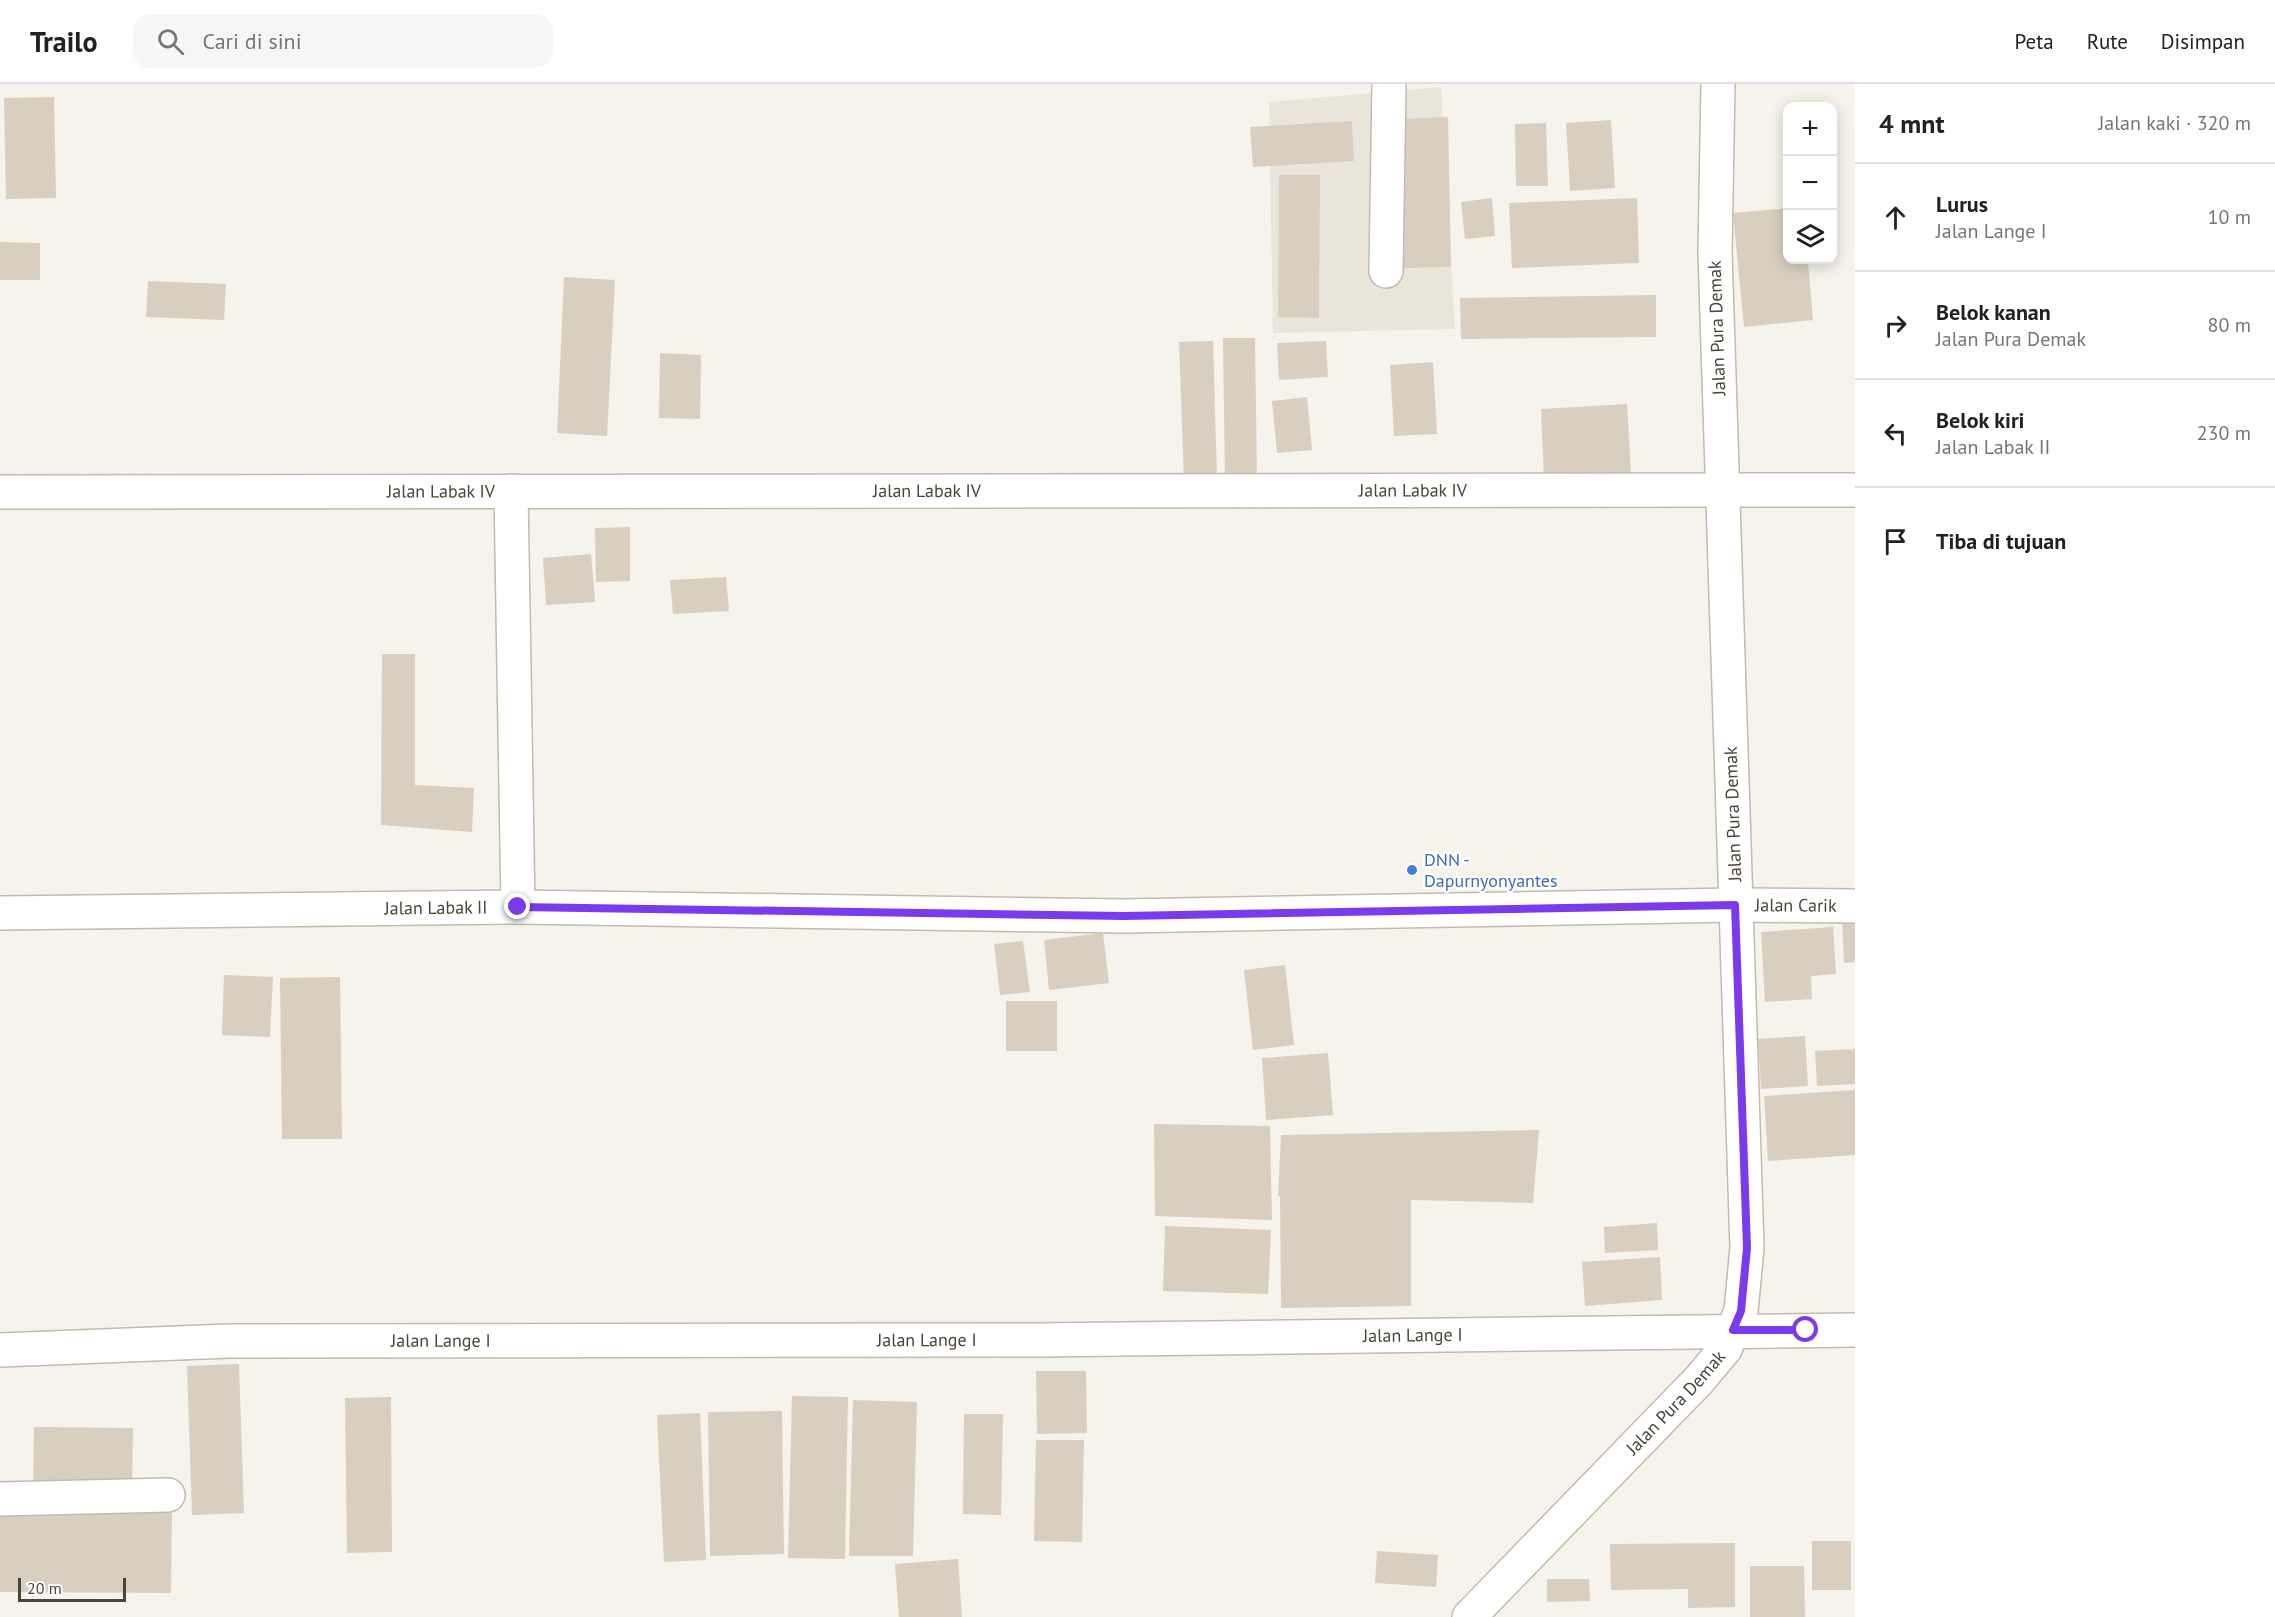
<!DOCTYPE html>
<html lang="id">
<head>
<meta charset="utf-8">
<style>
	:root { --surface:#fff; --page:#f6f6f6; --text:#202124; --muted:#757577; --line:#e0e0e0 }
	body { margin:0; font-family:"PT Sans",sans-serif; background:var(--page); color:var(--text) }
	.controls { position:absolute; right:18px; top:18px; display:grid; overflow:hidden; border-radius:12px; box-shadow:0 3px 15px #0003 }
	.controls button { width:54px; height:54px; display:grid; place-items:center; padding:0; border:0; border-bottom:2px solid var(--line); background:var(--surface); color:var(--text); font:30px sans-serif }
	.scale { position:absolute; left:18px; bottom:15px; width:108px; box-sizing:border-box; padding-left:6px; border:3px solid #4b4439; border-top:0; font-size:16px; line-height:21px; white-space:nowrap; color:#4b4439; -webkit-text-stroke:4px #fff; paint-order:stroke }
	.stop { position:absolute; width:18px; height:18px; margin:-14px; border:4px solid #7c3aed; border-radius:50%; background:#fff }
	.stop.end { background:#7c3aed; border-color:#fff; box-shadow:0 2px 6px #0008 }
	.list { margin:0; padding:0; list-style:none }
	h2 { display:flex; justify-content:space-between; align-items:center; height:78px; margin:0; padding:0 24px; font-size:26px }
	h2 small { font-size:20px; font-weight:400; color:var(--muted) }
	.list li { display:grid; grid-template-columns:39px 1fr auto; gap:18px; align-items:center; box-sizing:border-box; height:108px; padding:0 24px; border-top:2px solid var(--line) }
	.list b { display:block; font-size:22px; white-space:nowrap }
	.list p { margin:0; font-size:20px; white-space:nowrap; color:var(--muted) }
	.list em { font-size:20px; font-style:normal; color:var(--muted) }
	.icon { flex:none; width:33px; height:33px; fill:none; stroke:currentColor; stroke-width:2; stroke-linecap:round; stroke-linejoin:round }
	.map { position:relative; flex:none; width:1855px; height:1533px; overflow:hidden }
	header { display:flex; align-items:center; gap:36px; box-sizing:border-box; height:84px; padding:0 30px; background:var(--surface); border-bottom:2px solid var(--line) }
	header strong { font-size:28px }
	nav { display:flex; gap:33px; margin-inline-start:auto; font-size:21px }
	.search { width:420px; height:54px; background:var(--page); display:flex; align-items:center; gap:15px; box-sizing:border-box; padding:0 21px; border-radius:18px; color:var(--muted); font-size:22px }
	main { display:flex }
	aside { flex:1; background:var(--surface) }
	.map>svg:first-child { display:block }
</style>
</head>
<body>
<header>
<strong>Trailo</strong>
<div class="search"><svg class="icon" aria-label="search" viewBox="0 0 24 24"><circle cx="10" cy="10" r="6"/><path d="M15 15l6 6"/></svg>Cari di sini</div>
<nav><a>Peta</a><a>Rute</a><a>Disimpan</a></nav>
</header>
<main>
<div class="map">
<svg width="1855" height="1533" viewBox="0 0 1855 1533">
	<rect width="100%" height="100%" fill="#f6f3ec"/>
	<path fill="#eae5da" d="M1441,3L1455,245L1273,249L1269,18Z"/>
	<g fill="#d8cfc1">
		<path d="M54,13L56,114L6,115L4,14Z"/>
		<path d="M1448,33L1451,183L1402,184L1399,35Z"/>
		<path d="M1611,36L1615,104L1570,107L1566,39Z"/>
		<path d="M1352,37L1354,77L1253,83L1250,43Z"/>
		<path d="M1546,39L1548,102H1516L1515,40Z"/>
		<path d="M1279,91H1320L1319,234L1278,233Z"/>
		<path d="M1492,114L1495,152L1465,155L1461,118Z"/>
		<path d="M1637,114L1639,179L1512,184L1509,119Z"/>
		<path d="M1788,124V176H1808L1813,236L1744,243L1733,129Z"/>
		<path d="M0,158L40,159V196H0Z"/>
		<path d="M564,193L615,196L607,352L557,349Z"/>
		<path d="M148,197L226,200L224,236L146,233Z"/>
		<path d="M1656,211V253L1461,255L1460,214Z"/>
		<path d="M1223,254H1255L1257,399H1225Z"/>
		<path d="M1213,257L1217,395L1184,396L1179,258Z"/>
		<path d="M1326,257L1328,293L1279,296L1277,259Z"/>
		<path d="M660,269L701,271L700,335L659,334Z"/>
		<path d="M1433,278L1437,350L1394,352L1390,281Z"/>
		<path d="M1307,313L1312,366L1277,369L1272,317Z"/>
		<path d="M1627,320L1631,390L1544,395L1541,325Z"/>
		<path d="M630,443V497L596,498L595,444Z"/>
		<path d="M591,470L595,518L546,521L543,474Z"/>
		<path d="M726,493L729,527L673,530L670,496Z"/>
		<path d="M382,570H415V701L474,704L472,748L381,741Z"/>
		<path d="M1855,832V878L1844,879L1842,833Z"/>
		<path d="M1833,843L1836,890L1811,892L1812,915L1765,918L1761,848Z"/>
		<path d="M1103,849L1109,899L1049,906L1044,856Z"/>
		<path d="M1023,857L1030,908L1000,911L994,860Z"/>
		<path d="M1285,881L1294,961L1253,966L1244,886Z"/>
		<path d="M224,891L273,893L270,953L222,951Z"/>
		<path d="M340,893L342,1055H282L280,894Z"/>
		<rect x="1006" y="917" width="51" height="50"/>
		<path d="M1805,952L1808,1002L1761,1005L1758,955Z"/>
		<path d="M1855,965V1000L1817,1002L1815,967Z"/>
		<path d="M1328,969L1333,1031L1266,1036L1262,974Z"/>
		<path d="M1855,1006V1071L1768,1077L1764,1012Z"/>
		<path d="M1154,1040L1270,1042L1272,1136L1155,1132Z"/>
		<path d="M1539,1046L1533,1119L1411,1116V1222L1281,1224L1280,1113L1278,1112L1281,1051Z"/>
		<path d="M1657,1139L1658,1166L1605,1169L1604,1143Z"/>
		<path d="M1165,1142L1271,1146L1268,1210L1163,1207Z"/>
		<path d="M1660,1173L1662,1216L1585,1222L1582,1178Z"/>
		<path d="M239,1280L244,1429L192,1431L187,1282Z"/>
		<path d="M1036,1287H1086L1087,1349L1037,1350Z"/>
		<path d="M792,1312L848,1313L845,1475L788,1474Z"/>
		<path d="M391,1313L392,1468L347,1469L345,1314Z"/>
		<path d="M853,1316L917,1318L913,1472H849Z"/>
		<path d="M782,1327L784,1470L710,1472L708,1328Z"/>
		<path d="M700,1329L706,1476L664,1478L657,1331Z"/>
		<path d="M964,1330H1003L1001,1431L963,1430Z"/>
		<path d="M34,1343L133,1344L132,1404L33,1403Z"/>
		<path d="M1036,1356H1084L1082,1458L1034,1457Z"/>
		<path d="M0,1421L172,1422L171,1509L0,1508Z"/>
		<rect x="1812" y="1457" width="39" height="49"/>
		<path d="M1735,1459V1523L1688,1524V1505L1611,1506L1610,1460Z"/>
		<path d="M1377,1467L1438,1471L1436,1503L1375,1499Z"/>
		<path d="M958,1475L962,1533H899L895,1480Z"/>
		<path d="M1750,1482H1804L1805,1533H1750Z"/>
		<path d="M1547,1495H1589L1590,1517L1547,1518Z"/>
	</g>
	<g fill="none" stroke-linecap="round" stroke-linejoin="round">
		<defs>
			<g id="minor">
				<path d="M1386,187L1389,0"/>
				<path d="M511,407L518,823"/>
				<path id="s1" d="M0,408L1855,406"/>
				<path id="s2" d="M0,829L518,823L1124,832L1735,821L1855,822"/>
				<path id="s3" d="M0,1266L229,1257L1037,1256L1855,1246"/>
				<path d="M0,1415L168,1411"/>
				<path id="s4" d="M1469,1533L1699,1296L1725,1265L1741,1227L1747,1164L1715,168L1718,0"/>
			</g>
		</defs>
		<use href="#minor" stroke="#c2bbae" stroke-width="36"/>
		<use href="#minor" stroke="#fff" stroke-width="33"/>
	</g>
	<g fill="none" stroke-linecap="round" stroke-linejoin="round">
		<path stroke="#7c3aed" stroke-width="8" d="M518,823L1124,832L1735,821L1747,1164L1741,1227L1733,1246H1806"/>
	</g>
	<circle fill="#3f7fe0" stroke="#fff" stroke-width="2" cx="1412" cy="786" r="6"/>
	<g text-anchor="middle" stroke-width="4.5" stroke-linejoin="round" paint-order="stroke">
		<g font-size="18" fill="#4b4439" stroke="#fff">
			<text transform="translate(1717 244) rotate(-92)" y="6">Jalan Pura Demak</text>
			<text dy="6" stroke="none"><textPath href="#s1" startOffset="441">Jalan Labak IV</textPath></text>
			<text dy="6" stroke="none"><textPath href="#s1" startOffset="927">Jalan Labak IV</textPath></text>
			<text dy="6" stroke="none"><textPath href="#s1" startOffset="1413">Jalan Labak IV</textPath></text>
			<text transform="translate(1733 730) rotate(-92)" y="6">Jalan Pura Demak</text>
			<text dy="6" stroke="none"><textPath href="#s2" startOffset="1796">Jalan Carik</textPath></text>
			<text dy="6" stroke="none"><textPath href="#s2" startOffset="436">Jalan Labak II</textPath></text>
			<text dy="6" stroke="none"><textPath href="#s3" startOffset="1413">Jalan Lange I</textPath></text>
			<text dy="6" stroke="none"><textPath href="#s3" startOffset="441">Jalan Lange I</textPath></text>
			<text dy="6" stroke="none"><textPath href="#s3" startOffset="927">Jalan Lange I</textPath></text>
			<text dy="6" stroke="none"><textPath href="#s4" startOffset="298">Jalan Pura Demak</textPath></text>
		</g>
		<g font-size="18" fill="#366cbe" stroke="#fff" text-anchor="start">
			<text x="1424" y="782">DNN -<tspan x="1424" dy="21">Dapurnyonyantes</tspan></text>
		</g>
	</g>
</svg>
<div class="controls">
<button>+</button>
<button>−</button>
<button><svg class="icon" aria-label="layers" viewBox="0 0 24 24"><path d="M12 4l9 5-9 5-9-5zM3 14l9 5 9-5"/></svg></button>
</div>
<div class="scale">20 m</div>
<div class="stop" style="left:1806px;top:1246px"></div>
<div class="stop end" style="left:518px;top:823px"></div>
</div>
<aside>
<h2>4 mnt<small>Jalan kaki · 320 m</small></h2>
<ul class="list">
<li><svg class="icon" aria-label="ahead" viewBox="0 0 24 24"><path d="M12 20V5M6 11l6-6 6 6"/></svg><div><b>Lurus</b><p>Jalan Lange I</p></div><em>10 m</em></li>
<li><svg class="icon" aria-label="right" viewBox="0 0 24 24"><path d="M7 20v-9h11M14 6l5 5-5 5"/></svg><div><b>Belok kanan</b><p>Jalan Pura Demak</p></div><em>80 m</em></li>
<li><svg class="icon" aria-label="left" viewBox="0 0 24 24"><path d="M17 20v-9H6M10 6l-5 5 5 5"/></svg><div><b>Belok kiri</b><p>Jalan Labak II</p></div><em>230 m</em></li>
<li><svg class="icon" aria-label="arrive" viewBox="0 0 24 24"><path d="M6 21V4h12l-3 4 3 4H6"/></svg><div><b>Tiba di tujuan</b></div></li>
</ul>
</aside>
</main>
</body>
</html>
